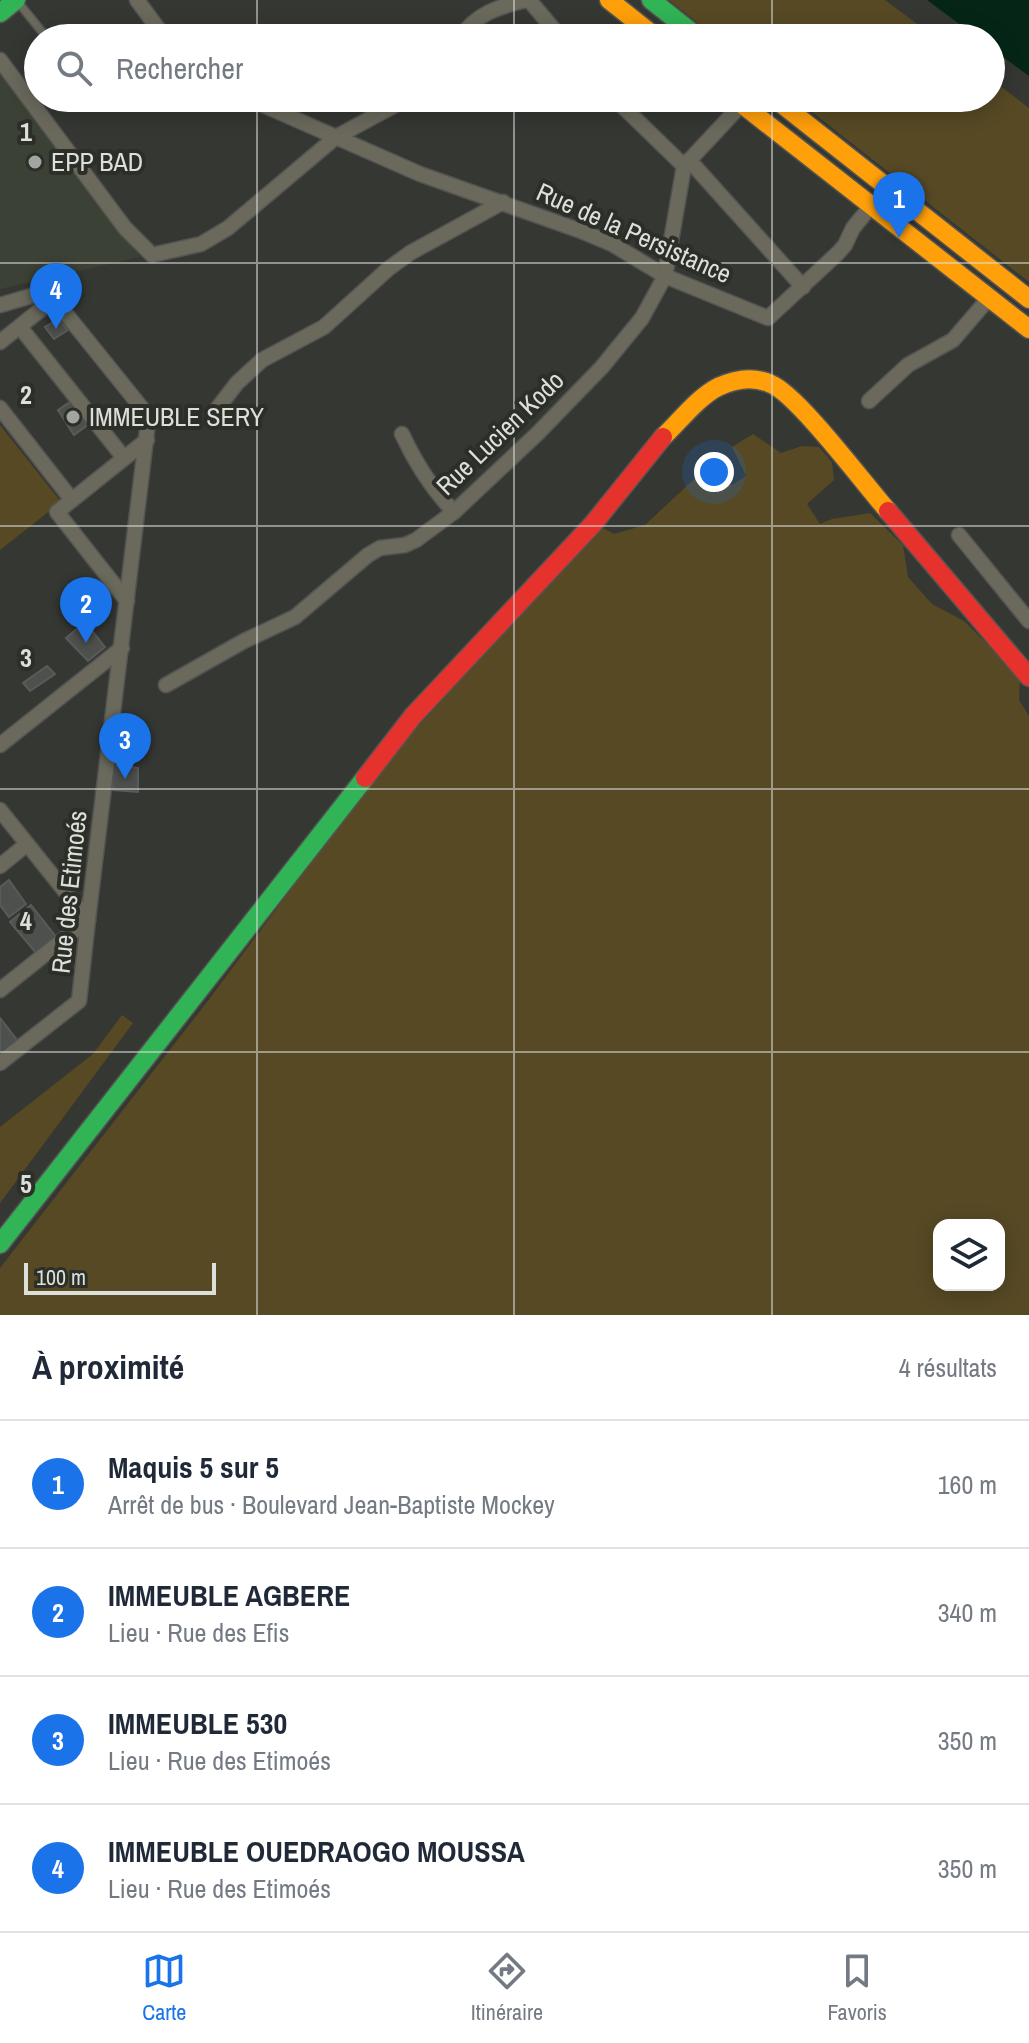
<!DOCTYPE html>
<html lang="fr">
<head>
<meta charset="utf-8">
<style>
	:root { --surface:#fff; --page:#f2f2f3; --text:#1f2937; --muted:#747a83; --line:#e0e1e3; --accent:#1a73e8 }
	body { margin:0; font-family:"Archivo Narrow",sans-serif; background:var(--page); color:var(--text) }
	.controls { position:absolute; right:24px; bottom:24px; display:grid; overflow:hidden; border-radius:16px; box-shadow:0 4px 20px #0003 }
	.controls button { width:72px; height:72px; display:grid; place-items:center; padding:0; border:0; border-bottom:2px solid var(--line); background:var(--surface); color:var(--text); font:40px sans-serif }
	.scale { position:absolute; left:24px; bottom:20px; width:192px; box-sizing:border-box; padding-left:8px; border:4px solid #dddfda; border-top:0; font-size:22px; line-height:28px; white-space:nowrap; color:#dddfda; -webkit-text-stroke:6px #2c2f27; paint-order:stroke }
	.you { position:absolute; left:714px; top:472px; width:28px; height:28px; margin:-20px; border:6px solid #fff; border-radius:50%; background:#1a73e8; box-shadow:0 0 0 12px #1a73e833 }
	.badge { display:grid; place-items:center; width:52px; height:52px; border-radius:50%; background:var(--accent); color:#fff; font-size:26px; font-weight:700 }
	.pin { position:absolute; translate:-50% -66px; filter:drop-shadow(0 2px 4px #0008) }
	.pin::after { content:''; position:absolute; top:42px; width:28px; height:24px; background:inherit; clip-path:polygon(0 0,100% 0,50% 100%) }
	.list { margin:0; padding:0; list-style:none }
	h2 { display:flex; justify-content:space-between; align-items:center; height:104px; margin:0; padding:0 32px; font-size:34px }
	h2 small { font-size:26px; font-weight:400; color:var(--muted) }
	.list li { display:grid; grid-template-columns:52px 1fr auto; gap:24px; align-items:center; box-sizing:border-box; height:128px; padding:0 32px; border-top:2px solid var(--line) }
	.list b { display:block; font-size:30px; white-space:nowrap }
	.list p { margin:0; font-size:26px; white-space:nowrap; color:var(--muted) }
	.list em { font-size:26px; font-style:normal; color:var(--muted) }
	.icon { flex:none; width:44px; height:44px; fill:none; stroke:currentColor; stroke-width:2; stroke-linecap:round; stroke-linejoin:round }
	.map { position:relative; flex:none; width:1029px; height:1315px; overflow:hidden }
	.search { position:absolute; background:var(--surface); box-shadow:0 4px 20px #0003; left:24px; right:24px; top:24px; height:88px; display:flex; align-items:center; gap:20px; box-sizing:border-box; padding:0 28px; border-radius:44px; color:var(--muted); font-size:30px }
	.sheet { height:616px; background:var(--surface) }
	nav { display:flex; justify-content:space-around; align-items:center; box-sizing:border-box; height:112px; border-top:2px solid var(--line); background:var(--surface); font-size:22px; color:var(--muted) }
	nav a { display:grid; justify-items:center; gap:4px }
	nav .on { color:var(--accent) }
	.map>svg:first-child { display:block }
</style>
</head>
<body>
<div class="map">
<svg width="1029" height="1315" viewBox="0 0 1029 1315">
	<rect width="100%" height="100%" fill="#353733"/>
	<path fill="#3c4135" d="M0,67L140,257L0,289Z"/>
	<g fill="#574924" fill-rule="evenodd">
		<path d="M669,0H885L936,38H717Z"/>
		<path d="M991,79L1029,108V282L794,98H991Z"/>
		<path d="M0,425L61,502L0,550Z"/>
		<path d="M753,434L781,453L802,446L819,447L832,462L834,480L807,504L820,524L832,519L870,513L903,545L908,577L932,604L964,621L1020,676L1019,700L1029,716V1315H0V1268L207,1002L388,759L601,527L614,534L645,525L707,467L732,485L746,476L732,447ZM939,1225H999V1285H939Z"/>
		<path d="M122,1015L133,1023L0,1203V1127L93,1054Z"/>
	</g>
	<path fill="#052617" d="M927,0H1029V76L991,48V38H978Z"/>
	<g fill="#4e504d" stroke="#595b58" stroke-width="2">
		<path d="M58,319L68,330L54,339L45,327Z"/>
		<path d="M73,400L89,424L74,435L58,410Z"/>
		<path d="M85,622L105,647L88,661L66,638Z"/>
		<path d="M47,666L55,674L30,691L23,683Z"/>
		<path d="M112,765L138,768V792L113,790Z"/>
		<path d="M9,880L26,904L9,917L0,905V887Z"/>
		<path d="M31,905L57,938L37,954L10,922Z"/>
		<path d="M0,1018L18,1041L0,1055Z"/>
	</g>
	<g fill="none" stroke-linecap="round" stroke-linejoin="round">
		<defs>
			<path id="lane" d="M18,2L47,38"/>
			<g id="street">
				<path d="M137,0L165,38"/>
				<path d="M529,0L561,38"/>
				<path d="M460,38C475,14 500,6 527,0"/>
				<path d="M0,60L125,228L152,255L201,244L228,228L336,137L408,98"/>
				<path d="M247,98L420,174L581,231L612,244L665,276L768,318L838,253L845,245L853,228L872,205"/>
				<path d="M614,98L684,166"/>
				<path d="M689,160L803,287"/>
				<path d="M0,305L38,294L54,299L145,412L148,422L88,920L79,1001L0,1063"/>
				<path d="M20,327L124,458"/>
				<path d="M0,342L54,299"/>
				<path d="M869,401L908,365L953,340L989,298"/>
				<path d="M0,408L72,500"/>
				<path d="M217,409L237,383L262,360L324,327L388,269L410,253L503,202"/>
				<path d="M402,434C416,464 431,488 454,512"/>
				<path d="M959,535L1029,621"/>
				<path d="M127,601L57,512L147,440"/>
				<path d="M166,685L244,641L295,617L368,555L380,548L405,545L416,540L454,512L538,433L602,367L642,318L665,276L684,166L742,104"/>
				<path d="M0,745L122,648"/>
				<path d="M0,810L88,920L0,990"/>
				<path d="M0,866L27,844"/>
			</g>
			<g id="fast">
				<path d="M651,0L699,38"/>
				<path d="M0,13L16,0"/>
				<path d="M0,1244L365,778"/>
			</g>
			<g id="slow">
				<path d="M609,0L657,38"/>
				<path d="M734,98L1029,329"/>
				<path d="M774,98L1029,299"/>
				<path d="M663,437C680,421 697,398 718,387C735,379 754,376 771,384C798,395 865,485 888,511"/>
			</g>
			<g id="jam">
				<path d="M888,511L1029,677"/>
				<path d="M365,778L413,716L593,524L663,437"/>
			</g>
		</defs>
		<use href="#lane" stroke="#535452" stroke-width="10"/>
		<use href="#street" stroke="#535452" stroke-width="17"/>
		<use href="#fast" stroke="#535452" stroke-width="21"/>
		<use href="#slow" stroke="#535452" stroke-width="21"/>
		<use href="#jam" stroke="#535452" stroke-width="21"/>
		<use href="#lane" stroke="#6a695c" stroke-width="7"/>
		<use href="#street" stroke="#6a695c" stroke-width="14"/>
		<use href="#fast" stroke="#30b455" stroke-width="18"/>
		<use href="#slow" stroke="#ff9f0a" stroke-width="18"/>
		<use href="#jam" stroke="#e5322d" stroke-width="18"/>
	</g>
	<path fill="none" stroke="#dddfda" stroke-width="2" stroke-opacity="0.55" d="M257,0V38M514,0V38M772,0V38M257,98V1315M514,98V1315M772,98V1315M0,263H1029M0,526H1029M0,789H1029M0,1052H1029"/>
	<g fill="#a2a4a0" stroke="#2c2f27" stroke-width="3">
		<circle cx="35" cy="162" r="8"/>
		<circle cx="73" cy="417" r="8"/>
	</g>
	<g text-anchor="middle" stroke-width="8" stroke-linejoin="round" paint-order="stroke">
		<g font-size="26" fill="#dddfda" stroke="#2c2f27" text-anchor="start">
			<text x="51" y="171">EPP BAD</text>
			<text x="89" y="426">IMMEUBLE SERY</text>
		</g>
		<g font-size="26" fill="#dddfda" stroke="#2c2f27">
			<text transform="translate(634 233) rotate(24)" y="9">Rue de la Persistance</text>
			<text transform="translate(500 433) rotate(-44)" y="9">Rue Lucien Kodo</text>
			<text transform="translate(69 892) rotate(-84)" y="9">Rue des Etimoés</text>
		</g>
	</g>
	<g font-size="26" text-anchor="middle" font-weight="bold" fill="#dddfda" stroke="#2c2f27" stroke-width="8" stroke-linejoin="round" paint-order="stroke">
		<text x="26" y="141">1</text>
		<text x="26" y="404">2</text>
		<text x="26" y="667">3</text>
		<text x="26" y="930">4</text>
		<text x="26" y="1193">5</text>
	</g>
</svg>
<div class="controls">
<button><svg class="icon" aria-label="layers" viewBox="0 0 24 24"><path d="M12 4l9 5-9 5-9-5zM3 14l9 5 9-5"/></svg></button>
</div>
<div class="scale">100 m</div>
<div class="you"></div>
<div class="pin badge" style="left:899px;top:238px">1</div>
<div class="pin badge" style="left:86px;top:643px">2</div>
<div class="pin badge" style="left:125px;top:779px">3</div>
<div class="pin badge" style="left:56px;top:329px">4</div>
<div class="search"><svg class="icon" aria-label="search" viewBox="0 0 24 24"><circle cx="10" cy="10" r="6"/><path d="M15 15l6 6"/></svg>Rechercher</div>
</div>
<section class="sheet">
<h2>À proximité<small>4 résultats</small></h2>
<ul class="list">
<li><span class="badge">1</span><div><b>Maquis 5 sur 5</b><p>Arrêt de bus · Boulevard Jean-Baptiste Mockey</p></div><em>160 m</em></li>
<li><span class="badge">2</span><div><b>IMMEUBLE AGBERE</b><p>Lieu · Rue des Efis</p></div><em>340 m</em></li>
<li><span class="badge">3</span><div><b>IMMEUBLE 530</b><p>Lieu · Rue des Etimoés</p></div><em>350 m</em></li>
<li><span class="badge">4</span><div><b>IMMEUBLE OUEDRAOGO MOUSSA</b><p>Lieu · Rue des Etimoés</p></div><em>350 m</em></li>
</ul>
</section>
<nav>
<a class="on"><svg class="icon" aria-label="map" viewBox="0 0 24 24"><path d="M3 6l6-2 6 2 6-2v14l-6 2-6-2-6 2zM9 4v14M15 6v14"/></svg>Carte</a>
<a><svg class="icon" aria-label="directions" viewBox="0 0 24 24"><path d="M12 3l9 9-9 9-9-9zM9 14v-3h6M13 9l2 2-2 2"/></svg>Itinéraire</a>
<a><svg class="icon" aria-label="saved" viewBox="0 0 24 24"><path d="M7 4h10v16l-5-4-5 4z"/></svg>Favoris</a>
</nav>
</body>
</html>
